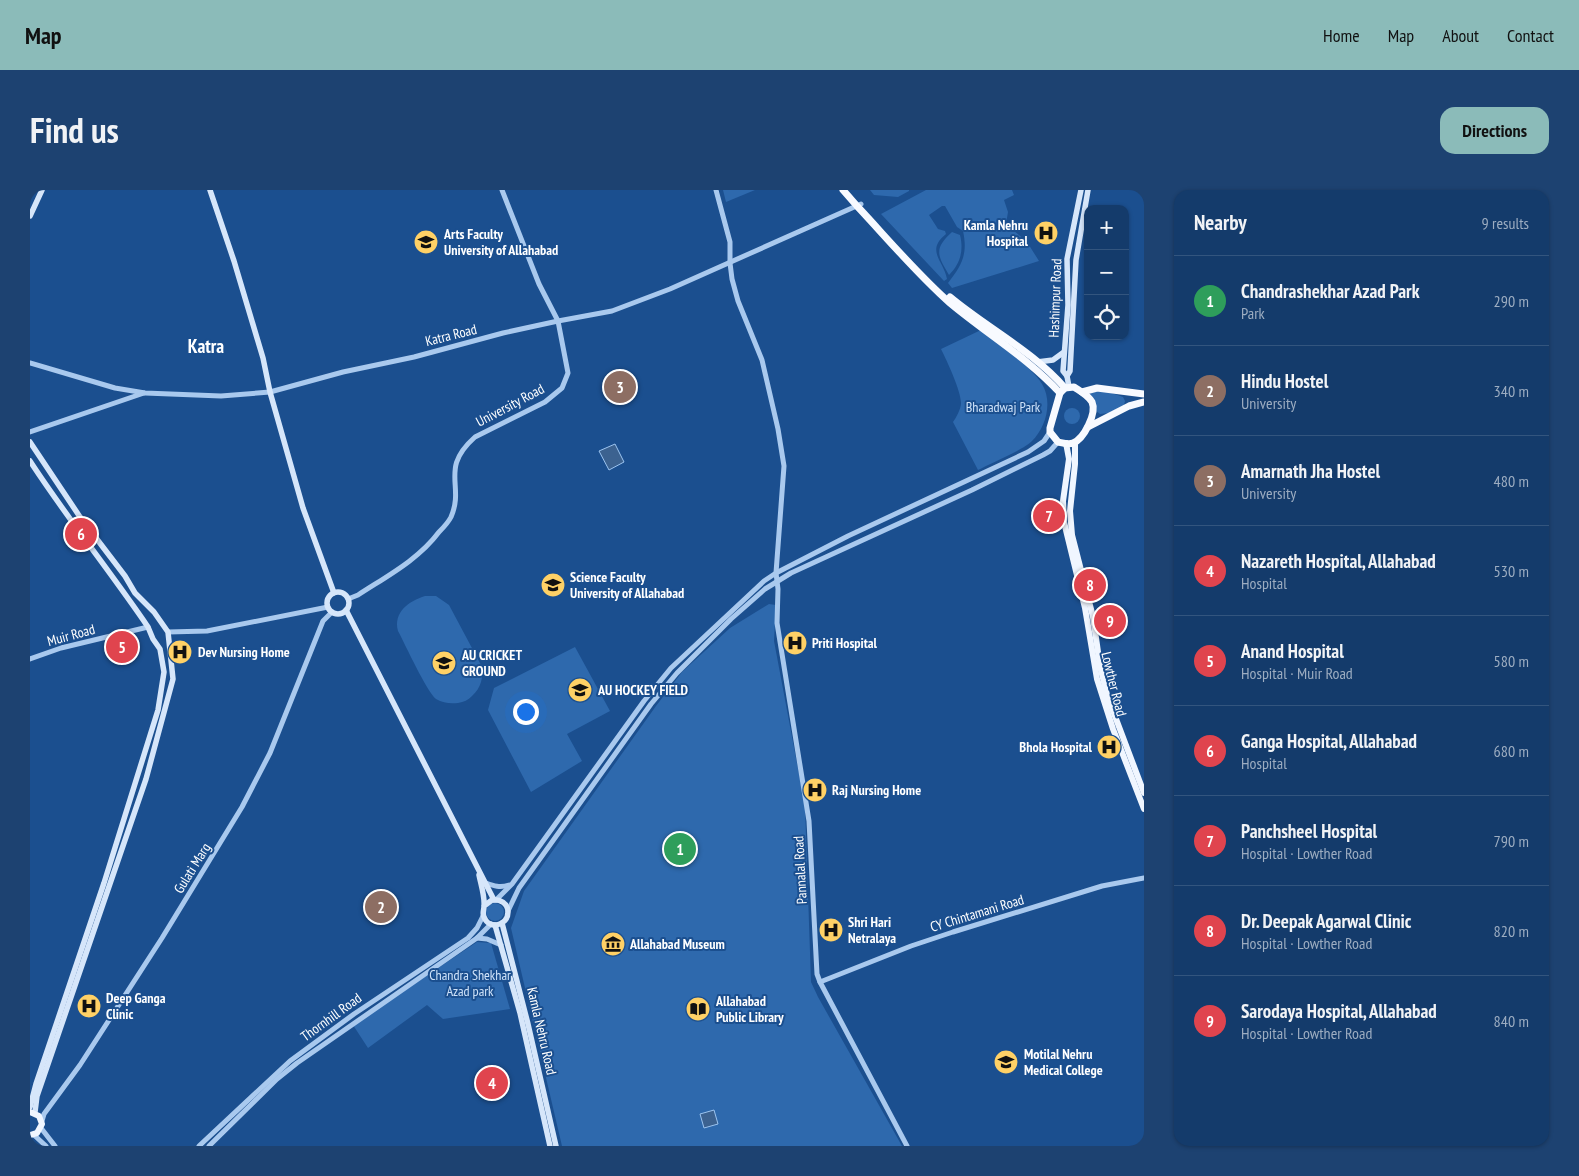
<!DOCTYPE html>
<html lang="en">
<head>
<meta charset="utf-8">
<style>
	:root { --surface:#143b6b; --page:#1d4271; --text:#f1f3f6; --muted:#9dadc1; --line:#33557e; --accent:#8bbbb9 }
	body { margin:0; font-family:"PT Sans Narrow",sans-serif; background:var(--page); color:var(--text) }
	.controls { position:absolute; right:15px; top:15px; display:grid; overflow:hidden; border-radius:10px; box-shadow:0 1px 4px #0004 }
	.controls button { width:45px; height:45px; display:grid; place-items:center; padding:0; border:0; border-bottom:1px solid var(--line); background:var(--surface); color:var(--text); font:25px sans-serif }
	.you { position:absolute; left:495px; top:521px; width:18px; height:18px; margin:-12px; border:4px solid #fff; border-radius:50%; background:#1a73e8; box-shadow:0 0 0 8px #1a73e833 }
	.badge { display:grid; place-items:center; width:32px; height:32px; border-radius:50%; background:var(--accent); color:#fff; font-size:16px; font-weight:700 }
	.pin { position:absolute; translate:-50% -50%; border:2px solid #fff; box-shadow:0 1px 5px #0006 }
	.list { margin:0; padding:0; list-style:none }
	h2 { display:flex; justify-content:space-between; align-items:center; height:65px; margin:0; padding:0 20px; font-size:21px }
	h2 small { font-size:16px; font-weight:400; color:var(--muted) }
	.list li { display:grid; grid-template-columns:32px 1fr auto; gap:15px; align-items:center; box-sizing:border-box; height:90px; padding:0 20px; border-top:1px solid var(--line) }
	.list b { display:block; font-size:19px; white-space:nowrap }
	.list p { margin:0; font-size:16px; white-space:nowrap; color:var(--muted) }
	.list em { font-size:16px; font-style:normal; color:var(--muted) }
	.icon { flex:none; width:28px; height:28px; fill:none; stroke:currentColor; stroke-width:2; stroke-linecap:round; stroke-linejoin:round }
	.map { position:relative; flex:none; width:1114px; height:956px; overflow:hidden; border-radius:15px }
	header { display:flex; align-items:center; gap:30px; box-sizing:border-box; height:70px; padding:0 25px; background:var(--accent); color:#111 }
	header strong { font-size:24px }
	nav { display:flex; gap:28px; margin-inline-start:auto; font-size:18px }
	.intro { display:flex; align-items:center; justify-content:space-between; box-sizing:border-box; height:120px; padding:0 30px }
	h1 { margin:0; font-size:35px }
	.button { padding:12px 22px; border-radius:15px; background:var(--accent); color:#111; font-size:18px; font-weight:700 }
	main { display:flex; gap:30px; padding:0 30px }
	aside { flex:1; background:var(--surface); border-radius:15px; box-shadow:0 1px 4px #0004 }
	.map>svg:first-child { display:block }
</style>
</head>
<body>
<header>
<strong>Map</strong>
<nav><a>Home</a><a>Map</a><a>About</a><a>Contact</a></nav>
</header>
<div class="intro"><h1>Find us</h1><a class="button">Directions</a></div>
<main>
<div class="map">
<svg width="1114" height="956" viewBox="0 0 1114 956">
	<rect width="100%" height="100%" fill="#1b4f8f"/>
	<g fill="#2e69ad">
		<path d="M693,0H725L696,12Z"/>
		<path d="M840,0H879V1L868,7L844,5Z"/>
		<path d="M896,0H982L984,5L974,10L978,22L976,34L997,52L1009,71L922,98L918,93C932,75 938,64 933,41L927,37L915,16H912L899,25L908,39L915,41L916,44C895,61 914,71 917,89L914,91L851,24Z"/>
		<path d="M922,42L930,45C934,61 930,74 919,85C908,66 903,59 922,42Z"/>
		<path d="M951,140C968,155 1000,175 1012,194C1023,212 1016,237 1002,251C995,259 959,274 948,280L923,232C926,228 931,219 931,213C931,201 917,171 911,159Z"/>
		<path d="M1063,201H1076L1093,207L1095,211L1094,215L1079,223L1070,224L1065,220L1060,204Z"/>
		<circle cx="1042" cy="226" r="8"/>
		<path d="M395,406H406L419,415L451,475C454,487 451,498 442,506C438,510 434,512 428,513C420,514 413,513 406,509C397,502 375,454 368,441C363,422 379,411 395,406Z"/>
		<path d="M739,414L746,415L744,451L775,616L781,792L788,807L872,956H532L481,738L494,701L626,516L652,482L700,438Z"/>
		<path d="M545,457L580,521L537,544L552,571L501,602L458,520L464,498Z"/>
		<circle cx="465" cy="722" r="9"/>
		<path d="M447,752L461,753L480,819L413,829L397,815L338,858L323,835Z"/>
	</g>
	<g fill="#3c6290" stroke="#9cc4f0">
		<path d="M585,254L594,272L579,280L569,261Z"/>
		<path d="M684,920L688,934L674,938L670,924Z"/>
	</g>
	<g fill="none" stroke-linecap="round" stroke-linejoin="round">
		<g stroke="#a9c9ee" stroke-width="5">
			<path d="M686,0L700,52V73L702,89L708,111L732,170L748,239L754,276L746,383L748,399L747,433L779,631L787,784L790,792L877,956"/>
			<path d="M0,173L85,198L115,203L191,206L240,202L313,182L384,167L473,143L528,131L582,121L640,99L831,14"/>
			<path d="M0,242L114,203"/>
			<path d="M318,409L328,405C357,386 388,370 409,342C413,338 418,333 421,327C435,295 409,279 445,247L515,212L532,198L538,183L528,131L509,94L472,0"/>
			<path d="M138,442L177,441L298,417"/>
			<path d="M0,469L31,458L118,437"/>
			<path d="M456,693C464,696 470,698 479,695"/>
			<path d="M466,710L482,694L614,511L641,478L734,391L746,383L818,346L998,262L1014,251L1020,242"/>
			<path d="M478,721L489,698L621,514L647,483L701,429L735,399L761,383L942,300L1013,265L1020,261L1028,252"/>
			<path d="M447,748L457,749L471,755"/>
			<path d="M790,792L881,756L923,742L1072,696L1114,688"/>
			<path d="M12,931L14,924L50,875L132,748L212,617L240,563L293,431L302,422"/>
			<path d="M11,938L25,956"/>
			<path d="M4,945L16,956"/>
			<path d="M169,956L260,871L324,824L438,748L447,738L453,726"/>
			<path d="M179,956L247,889L267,873L447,748L461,734"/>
		</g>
		<g stroke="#d6e6fa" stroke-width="5.5">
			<path d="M180,0L204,71L233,168L240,202L273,318L304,403"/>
			<path d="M0,26L12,0"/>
			<path d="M1007,172L1023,170L1034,162"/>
			<path d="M1037,186L1040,181L1046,70L1058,0"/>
			<path d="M1039,197L1037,186L1033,181L1038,115L1037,69L1051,0"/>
			<path d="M0,252L50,327L95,386L105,403L124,422L138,442L143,489L116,589L7,906L5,922"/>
			<path d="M0,271C37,328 80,381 118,437L123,449L130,459L134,482L128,520L74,693L6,894L0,917"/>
			<circle cx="308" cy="413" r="11"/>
			<path d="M316,420L464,710"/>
			<path d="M449,685C451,695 455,707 454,716C454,721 452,723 454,727C459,740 478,736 478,722C478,713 470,709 462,710L454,716"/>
			<path d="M472,733L498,834L526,956"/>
			<path d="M465,735L490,823L520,956"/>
		</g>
		<g stroke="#f0f6ff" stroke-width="6">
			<path d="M1045,252V274L1040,321L1042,345L1063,427L1070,476L1077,505L1114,603"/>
			<path d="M1036,253L1039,269L1033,311L1034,332L1055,418L1067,489L1083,539L1114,619"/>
			<path d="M0,922L9,926L12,934L7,943L0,945"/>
		</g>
		<g stroke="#f8faff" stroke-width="7">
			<path d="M813,0L827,16C857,48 887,84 920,113C957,144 998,168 1030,203"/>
			<path d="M920,107C957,138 1003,161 1035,198"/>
			<path d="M1044,197C1050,201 1058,205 1062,212C1067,223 1054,249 1043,253C1039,255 1033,253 1028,252L1020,242V238L1030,203L1035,198Z"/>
			<path d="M1052,202L1067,198L1114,204"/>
			<path d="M1058,237L1099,216L1114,212"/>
		</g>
	</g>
	<defs>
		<symbol id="hospital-disc" viewBox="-11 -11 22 22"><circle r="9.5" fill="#ffd166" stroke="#1b4f8f"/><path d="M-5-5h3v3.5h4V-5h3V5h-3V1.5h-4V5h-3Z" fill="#111"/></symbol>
		<symbol id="university-disc" viewBox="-11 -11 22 22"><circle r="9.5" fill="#ffd166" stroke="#1b4f8f"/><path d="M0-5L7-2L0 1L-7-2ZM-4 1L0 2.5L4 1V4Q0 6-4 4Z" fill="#111"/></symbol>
		<symbol id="museum-disc" viewBox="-11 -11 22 22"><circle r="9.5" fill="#ffd166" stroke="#1b4f8f"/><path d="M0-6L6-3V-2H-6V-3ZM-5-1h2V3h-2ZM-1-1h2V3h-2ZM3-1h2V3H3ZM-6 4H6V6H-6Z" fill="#111"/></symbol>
		<symbol id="library-disc" viewBox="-11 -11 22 22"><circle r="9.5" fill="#ffd166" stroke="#1b4f8f"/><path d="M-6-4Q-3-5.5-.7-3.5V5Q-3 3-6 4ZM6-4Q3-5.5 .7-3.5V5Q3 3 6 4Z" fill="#111"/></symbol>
	</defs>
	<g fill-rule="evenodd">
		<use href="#hospital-disc" x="1002" y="29" width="28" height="28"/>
		<use href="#university-disc" x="382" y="38" width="28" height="28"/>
		<use href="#university-disc" x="509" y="381" width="28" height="28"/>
		<use href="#hospital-disc" x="751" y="439" width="28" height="28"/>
		<use href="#hospital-disc" x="136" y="448" width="28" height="28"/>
		<use href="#university-disc" x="400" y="459" width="28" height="28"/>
		<use href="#university-disc" x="536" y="486" width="28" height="28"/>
		<use href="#hospital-disc" x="1065" y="543" width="28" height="28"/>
		<use href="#hospital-disc" x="771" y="586" width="28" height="28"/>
		<use href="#hospital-disc" x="787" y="726" width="28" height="28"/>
		<use href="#museum-disc" x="569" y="740" width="28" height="28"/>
		<use href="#hospital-disc" x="45" y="802" width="28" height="28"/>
		<use href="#library-disc" x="654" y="805" width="28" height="28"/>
		<use href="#university-disc" x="962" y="858" width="28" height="28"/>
	</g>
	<g text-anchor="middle" stroke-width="4" stroke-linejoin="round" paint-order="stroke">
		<g font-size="14" font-weight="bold" fill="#fff" stroke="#1b4f8f" text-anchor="start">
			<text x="998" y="40" text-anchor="end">Kamla Nehru<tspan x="998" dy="16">Hospital</tspan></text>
			<text x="414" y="49">Arts Faculty<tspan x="414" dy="16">University of Allahabad</tspan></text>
			<text x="540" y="392">Science Faculty<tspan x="540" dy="16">University of Allahabad</tspan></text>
			<text x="782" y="458">Priti Hospital</text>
			<text x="168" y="467">Dev Nursing Home</text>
			<text x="432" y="470">AU CRICKET<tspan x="432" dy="16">GROUND</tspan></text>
			<text x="568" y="505">AU HOCKEY FIELD</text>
			<text x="1062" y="562" text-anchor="end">Bhola Hospital</text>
			<text x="802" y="605">Raj Nursing Home</text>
			<text x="818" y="737">Shri Hari<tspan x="818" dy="16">Netralaya</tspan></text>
			<text x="600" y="759">Allahabad Museum</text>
			<text x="76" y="813">Deep Ganga<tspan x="76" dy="16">Clinic</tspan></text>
			<text x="686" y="816">Allahabad<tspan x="686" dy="16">Public Library</tspan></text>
			<text x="994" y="869">Motilal Nehru<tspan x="994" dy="16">Medical College</tspan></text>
		</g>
		<g font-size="14" fill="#fff" stroke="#1b4f8f">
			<text transform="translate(1025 108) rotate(-88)" y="5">Hashimpur Road</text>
			<text transform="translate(421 145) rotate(-14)" y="5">Katra Road</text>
			<text transform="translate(480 215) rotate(-28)" y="5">University Road</text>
			<text transform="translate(41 445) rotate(-15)" y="5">Muir Road</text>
			<text transform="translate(1084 494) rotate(76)" y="5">Lowther Road</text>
			<text transform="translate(162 678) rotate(-58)" y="5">Gulati Marg</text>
			<text transform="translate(770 680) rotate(-93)" y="5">Pannalal Road</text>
			<text transform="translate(947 723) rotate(-17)" y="5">CY Chintamani Road</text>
			<text transform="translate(301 827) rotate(-36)" y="5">Thornhill Road</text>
			<text transform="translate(512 841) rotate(77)" y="5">Kamla Nehru Road</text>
		</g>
		<g font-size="14" fill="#cfe3fa" stroke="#1b4f8f">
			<text x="973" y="222">Bharadwaj Park</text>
			<text x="440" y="790">Chandra Shekhar<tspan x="440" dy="16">Azad park</tspan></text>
		</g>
		<g font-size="19" font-weight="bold" fill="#fff" stroke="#1b4f8f">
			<text x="176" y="163">Katra</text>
		</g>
	</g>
</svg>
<div class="controls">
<button>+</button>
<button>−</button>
<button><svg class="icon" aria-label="locate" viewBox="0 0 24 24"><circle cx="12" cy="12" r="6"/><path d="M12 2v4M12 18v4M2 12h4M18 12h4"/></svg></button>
</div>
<div class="you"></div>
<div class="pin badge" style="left:650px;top:659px;background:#2e9e5b">1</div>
<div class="pin badge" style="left:351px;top:717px;background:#8d6e63">2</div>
<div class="pin badge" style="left:590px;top:197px;background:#8d6e63">3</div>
<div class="pin badge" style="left:462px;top:893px;background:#e0444e">4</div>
<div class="pin badge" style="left:92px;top:457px;background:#e0444e">5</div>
<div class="pin badge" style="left:51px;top:344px;background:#e0444e">6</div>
<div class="pin badge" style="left:1019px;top:326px;background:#e0444e">7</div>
<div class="pin badge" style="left:1060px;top:395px;background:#e0444e">8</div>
<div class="pin badge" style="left:1080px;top:431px;background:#e0444e">9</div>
</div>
<aside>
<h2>Nearby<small>9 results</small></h2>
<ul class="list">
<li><span class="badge" style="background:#2e9e5b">1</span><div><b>Chandrashekhar Azad Park</b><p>Park</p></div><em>290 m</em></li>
<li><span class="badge" style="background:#8d6e63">2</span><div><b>Hindu Hostel</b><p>University</p></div><em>340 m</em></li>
<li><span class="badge" style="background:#8d6e63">3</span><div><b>Amarnath Jha Hostel</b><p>University</p></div><em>480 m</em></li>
<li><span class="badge" style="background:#e0444e">4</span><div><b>Nazareth Hospital, Allahabad</b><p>Hospital</p></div><em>530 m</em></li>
<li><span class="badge" style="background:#e0444e">5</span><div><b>Anand Hospital</b><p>Hospital · Muir Road</p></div><em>580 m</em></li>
<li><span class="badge" style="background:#e0444e">6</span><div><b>Ganga Hospital, Allahabad</b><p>Hospital</p></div><em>680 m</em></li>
<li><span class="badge" style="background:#e0444e">7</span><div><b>Panchsheel Hospital</b><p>Hospital · Lowther Road</p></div><em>790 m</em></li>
<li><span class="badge" style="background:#e0444e">8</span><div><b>Dr. Deepak Agarwal Clinic</b><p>Hospital · Lowther Road</p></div><em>820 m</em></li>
<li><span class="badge" style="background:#e0444e">9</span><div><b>Sarodaya Hospital, Allahabad</b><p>Hospital · Lowther Road</p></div><em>840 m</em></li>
</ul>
</aside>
</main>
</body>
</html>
